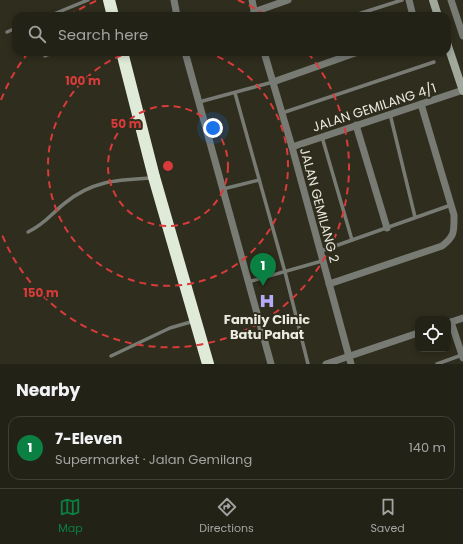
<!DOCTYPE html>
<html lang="en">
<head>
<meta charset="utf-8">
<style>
	:root { --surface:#232216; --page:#2f2f23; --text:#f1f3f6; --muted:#a3a4a1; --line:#403f35; --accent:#0b8043 }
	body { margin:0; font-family:Poppins,sans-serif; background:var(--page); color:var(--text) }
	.controls { position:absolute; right:12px; bottom:12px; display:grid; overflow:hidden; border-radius:8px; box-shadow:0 2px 6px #0003 }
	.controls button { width:36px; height:36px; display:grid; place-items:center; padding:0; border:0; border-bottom:1px solid var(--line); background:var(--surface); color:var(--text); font:20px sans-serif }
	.you { position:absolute; left:213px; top:128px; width:14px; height:14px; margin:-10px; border:3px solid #fff; border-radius:50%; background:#1a73e8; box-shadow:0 0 0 6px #1a73e833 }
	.badge { display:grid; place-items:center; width:26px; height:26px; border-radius:50%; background:var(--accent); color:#fff; font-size:13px; font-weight:700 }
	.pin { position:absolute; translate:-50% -33px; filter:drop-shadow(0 1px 2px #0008) }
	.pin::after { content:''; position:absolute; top:21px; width:14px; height:12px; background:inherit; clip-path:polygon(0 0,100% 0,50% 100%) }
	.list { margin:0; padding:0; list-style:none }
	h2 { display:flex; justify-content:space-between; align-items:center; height:52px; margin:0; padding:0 16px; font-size:17px }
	h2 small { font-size:13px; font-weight:400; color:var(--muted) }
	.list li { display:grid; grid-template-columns:26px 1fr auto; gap:12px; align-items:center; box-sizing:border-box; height:64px; margin:0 8px 8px; padding:0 8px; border:1px solid var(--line); border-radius:12px }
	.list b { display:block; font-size:15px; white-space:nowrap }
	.list p { margin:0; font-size:13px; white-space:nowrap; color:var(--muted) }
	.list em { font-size:13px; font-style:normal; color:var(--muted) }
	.icon { flex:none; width:22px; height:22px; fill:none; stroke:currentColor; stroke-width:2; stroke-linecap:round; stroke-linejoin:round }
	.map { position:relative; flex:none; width:463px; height:364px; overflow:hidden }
	.search { position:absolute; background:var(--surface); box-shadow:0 2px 6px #0003; left:12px; right:12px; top:12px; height:44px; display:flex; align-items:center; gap:10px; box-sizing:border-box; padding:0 14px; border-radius:12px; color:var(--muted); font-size:15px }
	.sheet { height:124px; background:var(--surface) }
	nav { display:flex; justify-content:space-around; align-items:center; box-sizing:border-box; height:56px; border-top:1px solid var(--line); background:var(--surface); font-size:11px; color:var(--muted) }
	nav a { display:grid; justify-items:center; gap:2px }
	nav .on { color:var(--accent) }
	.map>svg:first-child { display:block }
</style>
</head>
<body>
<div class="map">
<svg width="463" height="364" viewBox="0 0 463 364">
	<rect width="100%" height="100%" fill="#2f2d1d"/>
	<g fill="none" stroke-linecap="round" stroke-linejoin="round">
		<g stroke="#777b74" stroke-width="3.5">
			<path d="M49,16L88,0"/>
			<path d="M352,16L402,0"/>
			<path d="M7,32L16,28"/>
			<path d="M45,56L54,52"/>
			<path d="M235,93L285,272L308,364"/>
			<path d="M199,102L273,82"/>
			<path d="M282,113L434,62"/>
			<path d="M390,114L415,217"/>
			<path d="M322,137L352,240"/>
			<path d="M223,189L259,180"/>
			<path d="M28,232C45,224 51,214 65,203C93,180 118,180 153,178"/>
			<path d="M321,251L451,205"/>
			<path d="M248,282L322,261"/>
			<path d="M111,356L170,328L194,321"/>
			<path d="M437,364L462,355"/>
		</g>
		<g stroke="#777b74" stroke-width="7">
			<path d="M174,0L177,16"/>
			<path d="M252,0L255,15"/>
			<path d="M409,0L413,16"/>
			<path d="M451,0L463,36"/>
			<path d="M254,12L288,0"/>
			<path d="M185,52L271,364"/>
			<path d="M264,52L292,147L351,364"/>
			<path d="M273,82L358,52"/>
			<path d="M356,125L387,228"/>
			<path d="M292,147L463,90"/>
			<path d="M329,284L442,246C455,236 454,232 454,215L421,104"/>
			<path d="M451,322L463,358"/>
			<path d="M448,323L463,318"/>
			<path d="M326,364L418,333"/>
		</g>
		<g stroke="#a1a89c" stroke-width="8">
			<path d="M433,0L438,16"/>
			<path d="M447,43L463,91"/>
		</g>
		<g stroke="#dfead8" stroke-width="12">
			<path d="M109,0L113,16"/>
			<path d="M122,52L154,177L208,364"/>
		</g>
	</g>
	<g fill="none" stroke="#d83b3a" stroke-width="2" stroke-dasharray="7 5">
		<circle cx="168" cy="166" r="60"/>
		<path d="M206 52A120 120 0 1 1 130 52"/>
		<path d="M1 100A180 180 0 0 1 28 53M69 16A180 180 0 0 1 98 0M238 0A180 180 0 0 1 267 16M308 53A180 180 0 1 1 1 232"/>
	</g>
	<defs>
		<symbol id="hospital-bare" viewBox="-9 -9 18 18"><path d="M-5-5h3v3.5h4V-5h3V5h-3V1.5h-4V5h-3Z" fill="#b5acf9" stroke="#2f2d1d" stroke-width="2.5" paint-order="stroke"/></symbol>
	</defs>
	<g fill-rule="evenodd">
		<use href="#hospital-bare" x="256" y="290" width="22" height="22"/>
	</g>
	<g text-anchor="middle" stroke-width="4" stroke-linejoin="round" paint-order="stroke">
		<g font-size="13" fill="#ebeae0" stroke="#2f2d1d">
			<text transform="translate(374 107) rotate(-18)" y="5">JALAN GEMILANG 4/1</text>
			<text transform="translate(320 205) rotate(75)" y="5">JALAN GEMILANG 2</text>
		</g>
		<g font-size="13" font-weight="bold" fill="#ebeae0" stroke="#2f2d1d">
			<text x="267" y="324">Family Clinic<tspan x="267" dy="15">Batu Pahat</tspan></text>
		</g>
	</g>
	<circle cx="168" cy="166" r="6" fill="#d83b3a" stroke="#2f2d1d" stroke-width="2"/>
	<g font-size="12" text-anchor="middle" font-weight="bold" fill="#d83b3a" stroke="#2f2d1d" stroke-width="4" stroke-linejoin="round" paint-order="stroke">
		<text x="83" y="85">100 m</text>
		<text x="126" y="128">50 m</text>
		<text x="41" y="297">150 m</text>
	</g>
</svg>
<div class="controls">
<button><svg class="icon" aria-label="locate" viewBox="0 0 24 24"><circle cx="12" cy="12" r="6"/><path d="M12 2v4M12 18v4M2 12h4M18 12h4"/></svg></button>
</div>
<div class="you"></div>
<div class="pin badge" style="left:263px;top:286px">1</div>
<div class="search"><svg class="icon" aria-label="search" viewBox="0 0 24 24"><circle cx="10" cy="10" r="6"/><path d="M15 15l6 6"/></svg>Search here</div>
</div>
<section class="sheet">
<h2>Nearby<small></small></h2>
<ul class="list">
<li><span class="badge">1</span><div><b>7-Eleven</b><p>Supermarket · Jalan Gemilang</p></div><em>140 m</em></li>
</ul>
</section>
<nav>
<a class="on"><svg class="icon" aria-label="map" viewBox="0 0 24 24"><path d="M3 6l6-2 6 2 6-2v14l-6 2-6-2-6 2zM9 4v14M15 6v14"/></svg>Map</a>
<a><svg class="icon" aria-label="directions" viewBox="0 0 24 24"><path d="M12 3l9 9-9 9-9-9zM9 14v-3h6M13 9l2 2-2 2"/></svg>Directions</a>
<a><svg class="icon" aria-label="saved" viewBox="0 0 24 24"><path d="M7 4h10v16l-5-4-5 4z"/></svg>Saved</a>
</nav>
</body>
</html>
